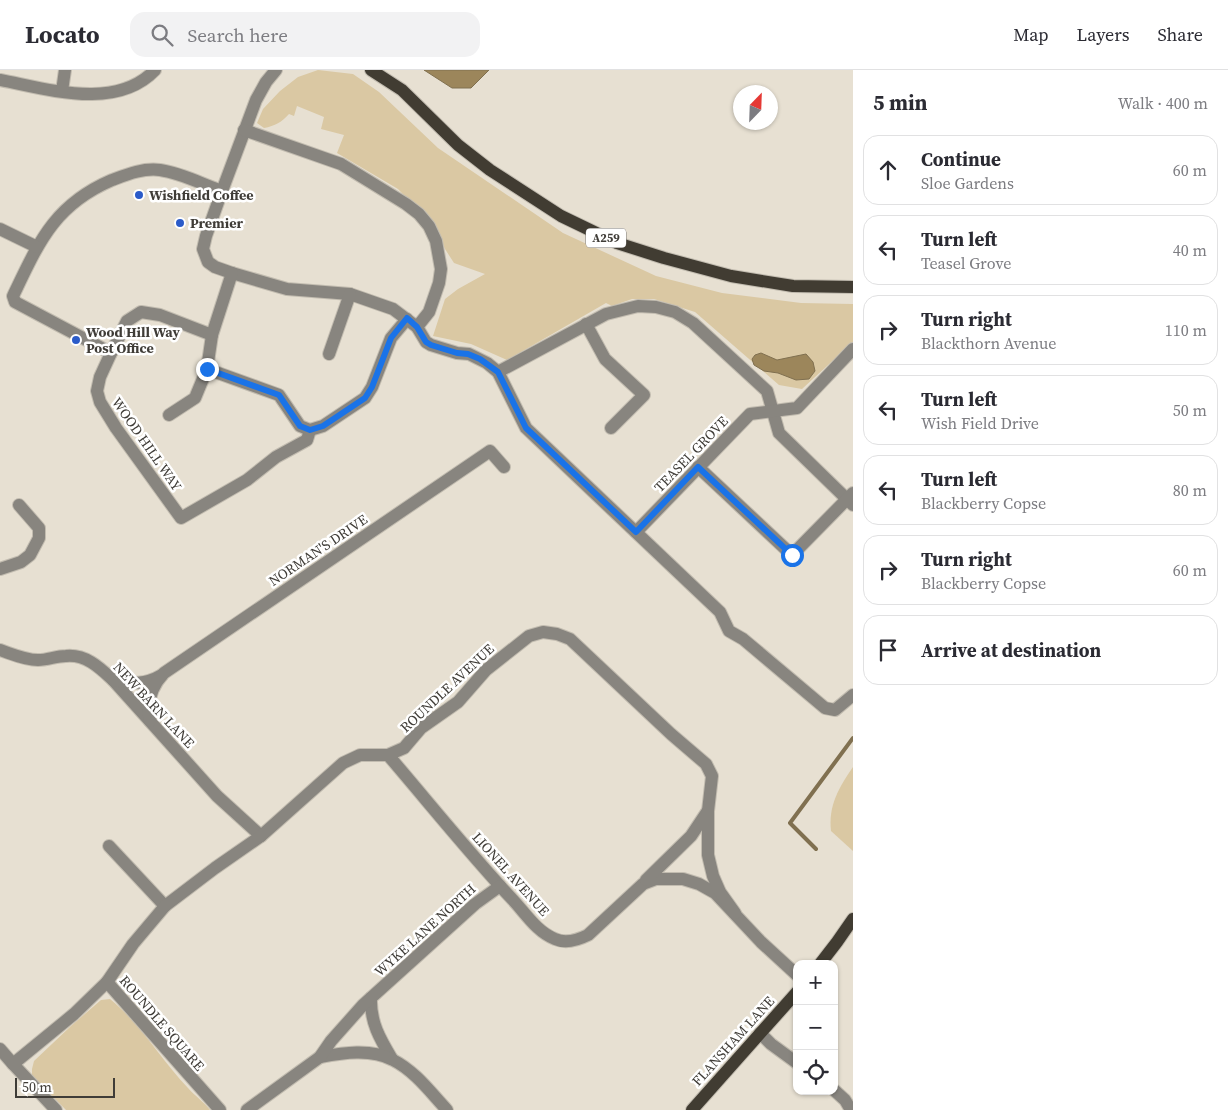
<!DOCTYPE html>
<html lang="en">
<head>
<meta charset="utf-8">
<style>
	:root { --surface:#fff; --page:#f2f2f3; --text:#2b2b33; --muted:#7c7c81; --line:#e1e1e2 }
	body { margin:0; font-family:"Source Serif 4",serif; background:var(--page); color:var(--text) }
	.controls { position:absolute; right:15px; bottom:15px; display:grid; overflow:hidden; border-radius:10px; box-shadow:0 1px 4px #0004 }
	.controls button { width:45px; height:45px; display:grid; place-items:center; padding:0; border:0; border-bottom:1px solid var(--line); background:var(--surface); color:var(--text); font:25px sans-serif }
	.compass { position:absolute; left:733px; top:15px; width:45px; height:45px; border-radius:50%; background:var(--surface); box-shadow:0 1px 4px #0004; rotate:23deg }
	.scale { position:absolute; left:15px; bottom:12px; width:100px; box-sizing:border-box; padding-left:5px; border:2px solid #3f3c37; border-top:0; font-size:14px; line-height:18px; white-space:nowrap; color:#3f3c37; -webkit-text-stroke:4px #fff; paint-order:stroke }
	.stop { position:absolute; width:15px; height:15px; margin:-11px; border:4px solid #1a73e8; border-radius:50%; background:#fff }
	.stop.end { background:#1a73e8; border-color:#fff; box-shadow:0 1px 5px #0008 }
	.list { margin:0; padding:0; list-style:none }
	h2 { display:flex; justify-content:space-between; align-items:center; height:65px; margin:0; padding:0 20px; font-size:21px }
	h2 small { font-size:16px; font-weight:400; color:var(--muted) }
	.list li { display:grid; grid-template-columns:32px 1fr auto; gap:15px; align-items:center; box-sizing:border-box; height:70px; margin:0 10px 10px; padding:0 10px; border:1px solid var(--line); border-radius:15px }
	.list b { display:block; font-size:19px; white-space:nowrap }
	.list p { margin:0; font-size:16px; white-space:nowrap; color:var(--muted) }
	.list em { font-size:16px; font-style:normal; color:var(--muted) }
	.icon { flex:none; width:28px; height:28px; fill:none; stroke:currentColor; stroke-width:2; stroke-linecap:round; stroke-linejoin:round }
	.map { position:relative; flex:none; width:853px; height:1040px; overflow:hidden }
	header { display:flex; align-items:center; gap:30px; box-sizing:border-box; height:70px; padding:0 25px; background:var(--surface); border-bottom:1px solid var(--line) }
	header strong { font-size:24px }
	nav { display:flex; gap:28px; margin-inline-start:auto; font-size:18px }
	.search { width:350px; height:45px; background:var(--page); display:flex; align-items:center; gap:12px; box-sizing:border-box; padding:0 18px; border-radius:15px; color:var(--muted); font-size:19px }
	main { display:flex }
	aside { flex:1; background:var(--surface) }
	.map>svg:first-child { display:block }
</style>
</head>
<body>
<header>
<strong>Locato</strong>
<div class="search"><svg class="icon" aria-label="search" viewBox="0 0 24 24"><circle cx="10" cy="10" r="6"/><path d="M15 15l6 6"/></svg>Search here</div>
<nav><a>Map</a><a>Layers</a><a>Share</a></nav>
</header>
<main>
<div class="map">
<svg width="853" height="1040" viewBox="0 0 853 1040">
	<rect width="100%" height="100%" fill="#e7e0d2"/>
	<g fill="#dac8a3">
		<path d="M318,0L353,4L379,22L438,78L563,163L656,206L722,223L801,233L853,234V272L802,319L779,315L695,242L654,229H632L612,236L606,233L507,290L471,274L433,266L445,229L458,219L485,204L454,193L445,179L435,158L398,119L337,83L344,65L321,59L324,47L297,36L294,46L289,44C282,52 275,56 264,58L257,53L263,39L280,21L298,7Z"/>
		<path d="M853,697V781L831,761C828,736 839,717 853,697Z"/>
		<path d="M110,929C141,954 161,990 188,1018C195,1026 204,1032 210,1040H66L32,1005V999L34,991L71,956L101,930Z"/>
	</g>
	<g fill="#9c865b" stroke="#807050">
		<path d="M424,0H489L471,18H452Z"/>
		<path d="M761,283L777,290L806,284L813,292L815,301L809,309L796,310L778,303L764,301L754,295L752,289L755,285Z"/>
	</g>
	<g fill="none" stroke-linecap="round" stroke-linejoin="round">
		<path stroke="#807050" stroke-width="4" d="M816,779L790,753L853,668"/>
		<defs>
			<g id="minor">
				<path d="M276,0L266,12L256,30L222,121L206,166L203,179L208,192L215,197L232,203L287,219L350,224L393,239L417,257L426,272L431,275L457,283L469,284L487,293L498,302L526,358L720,542L729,561L743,569L825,638L835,640L853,625"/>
				<path d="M0,10C48,19 116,41 155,0"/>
				<path d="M62,21L65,0"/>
				<path d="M244,60L341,94L406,134L419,144L429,156L436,171L441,199L439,213L429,242L417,257"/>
				<path d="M222,121C202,114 181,103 160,100C143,98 128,104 112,110C54,135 39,172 13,226L15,232L111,283L100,307L97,321L100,332L116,358L181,448L247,410L276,387L307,370L310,360"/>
				<path d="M0,159L37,177"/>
				<path d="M586,254L605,289L644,325L611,358"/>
				<path d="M212,265L207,299L279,325L300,356L310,360L323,356L365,328L372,317L391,268L407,249"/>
				<path d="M111,283L127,251L141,242L160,245L212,265L232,203"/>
				<path d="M329,284L350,224"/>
				<path d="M498,302L606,244L638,236L656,237L675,242L693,253L767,321L779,363L853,435"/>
				<path d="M169,345L195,328L207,299"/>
				<path d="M698,397L792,485L853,423"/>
				<path d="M636,462L750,344L797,338L853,279"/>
				<path d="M0,499L21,492L30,485L39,468V458L19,435"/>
				<path d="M0,580C12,584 25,590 38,590C48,590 56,586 66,586C86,584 100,598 113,610L217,726L261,766"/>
				<path d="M113,610C132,614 145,615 162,605"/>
				<path d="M150,651C146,633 151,617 164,603L490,381L504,397"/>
				<path d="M388,685C430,734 470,784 513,830C526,844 537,862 555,869C566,874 578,870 588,865L643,814L656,809H683L699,814L715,823L761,872L797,905"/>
				<path d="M109,776L165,836"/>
				<path d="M646,810L691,766L707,742"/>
				<path d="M107,912L133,874L165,836L215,798L261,766L343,693L360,685H388L404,678L421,658L458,632L486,600L529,566L543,562L557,564L570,569L671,664L706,694L712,706L708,741V785L713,806L720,822L735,843"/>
				<path d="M371,928C370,952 380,969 392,989"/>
				<path d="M760,963L771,974L797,993"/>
				<path d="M0,979L13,994"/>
				<path d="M320,987C342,983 371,978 393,990C415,1001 431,1023 447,1040"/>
				<path d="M834,1020L845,1030L851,1040"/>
				<path d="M56,1040L13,994L74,944L107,912L220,1040"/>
				<path d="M247,1040L320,987L331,971L363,935L475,834L500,816"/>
			</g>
			<g id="major">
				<path d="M371,0L402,20L458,75L490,100L561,146L617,173L664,188L731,206L793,216L853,217"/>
				<path d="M820,894L837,872L853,849"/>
				<path d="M692,1040L797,922"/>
			</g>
		</defs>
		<use href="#minor" stroke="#c2bcb0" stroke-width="14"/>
		<use href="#major" stroke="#c2bcb0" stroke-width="14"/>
		<use href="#minor" stroke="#88857f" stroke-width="12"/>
		<use href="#major" stroke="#413c32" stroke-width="12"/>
	</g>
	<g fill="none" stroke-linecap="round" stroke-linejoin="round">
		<path stroke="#1a73e8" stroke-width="6" d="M207,299L279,325L300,356L310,360L323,356L365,328L372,317L391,268L407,248L417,257L426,272L431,275L457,283L468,284L480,289L498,302L526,358L636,462L698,397L792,485"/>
	</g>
	<g fill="#2b5bc9" stroke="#fff" stroke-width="2">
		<circle cx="139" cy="125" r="5"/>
		<circle cx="180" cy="153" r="5"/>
		<circle cx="76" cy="270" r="5"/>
	</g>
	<g text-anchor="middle" stroke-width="5" stroke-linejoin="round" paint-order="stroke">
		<rect fill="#fff" stroke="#797673" stroke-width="1" x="586" y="158.5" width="40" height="19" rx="4"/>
		<g font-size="12" font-weight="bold" fill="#3f3c37">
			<text x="606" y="172">A259</text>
		</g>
		<g font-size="14" font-weight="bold" fill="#3f3c37" stroke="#fff" text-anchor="start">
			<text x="149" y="130">Wishfield Coffee</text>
			<text x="190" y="158">Premier</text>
			<text x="86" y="267">Wood Hill Way<tspan x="86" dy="16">Post Office</tspan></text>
		</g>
		<g font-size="14" fill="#3f3c37" stroke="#fff">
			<text transform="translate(147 374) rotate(55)" y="5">WOOD HILL WAY</text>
			<text transform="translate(691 384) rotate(-46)" y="5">TEASEL GROVE</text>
			<text transform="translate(318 480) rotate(-34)" y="5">NORMAN'S DRIVE</text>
			<text transform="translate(447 618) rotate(-43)" y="5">ROUNDLE AVENUE</text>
			<text transform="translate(154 635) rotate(47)" y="5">NEW BARN LANE</text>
			<text transform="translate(511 804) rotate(48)" y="5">LIONEL AVENUE</text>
			<text transform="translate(425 860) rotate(-42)" y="5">WYKE LANE NORTH</text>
			<text transform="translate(162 953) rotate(49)" y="5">ROUNDLE SQUARE</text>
			<text transform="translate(733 971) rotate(-48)" y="5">FLANSHAM LANE</text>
		</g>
	</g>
</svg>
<div class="controls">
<button>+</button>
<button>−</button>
<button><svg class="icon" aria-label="locate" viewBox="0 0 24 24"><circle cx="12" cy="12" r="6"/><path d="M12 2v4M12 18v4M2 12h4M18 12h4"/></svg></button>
</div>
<svg class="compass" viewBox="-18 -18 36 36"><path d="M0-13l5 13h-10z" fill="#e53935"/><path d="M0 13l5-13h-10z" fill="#7c7c81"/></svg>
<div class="scale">50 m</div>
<div class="stop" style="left:792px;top:485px"></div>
<div class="stop end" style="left:207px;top:299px"></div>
</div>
<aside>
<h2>5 min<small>Walk · 400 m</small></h2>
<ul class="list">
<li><svg class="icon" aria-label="ahead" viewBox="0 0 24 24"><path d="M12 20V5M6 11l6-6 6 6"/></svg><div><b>Continue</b><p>Sloe Gardens</p></div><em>60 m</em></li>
<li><svg class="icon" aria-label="left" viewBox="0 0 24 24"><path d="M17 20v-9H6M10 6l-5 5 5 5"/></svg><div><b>Turn left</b><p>Teasel Grove</p></div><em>40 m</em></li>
<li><svg class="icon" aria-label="right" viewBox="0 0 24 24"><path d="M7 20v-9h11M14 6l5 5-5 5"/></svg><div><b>Turn right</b><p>Blackthorn Avenue</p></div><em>110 m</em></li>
<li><svg class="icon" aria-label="left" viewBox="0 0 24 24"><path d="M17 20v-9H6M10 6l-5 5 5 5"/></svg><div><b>Turn left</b><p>Wish Field Drive</p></div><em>50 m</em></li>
<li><svg class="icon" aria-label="left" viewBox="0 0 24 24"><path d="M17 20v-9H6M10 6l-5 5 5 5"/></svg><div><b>Turn left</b><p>Blackberry Copse</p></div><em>80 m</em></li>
<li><svg class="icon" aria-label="right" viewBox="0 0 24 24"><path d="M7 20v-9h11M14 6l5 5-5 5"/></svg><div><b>Turn right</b><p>Blackberry Copse</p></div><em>60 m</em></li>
<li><svg class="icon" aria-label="arrive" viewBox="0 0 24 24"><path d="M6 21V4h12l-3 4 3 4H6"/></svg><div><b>Arrive at destination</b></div></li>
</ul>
</aside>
</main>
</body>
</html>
